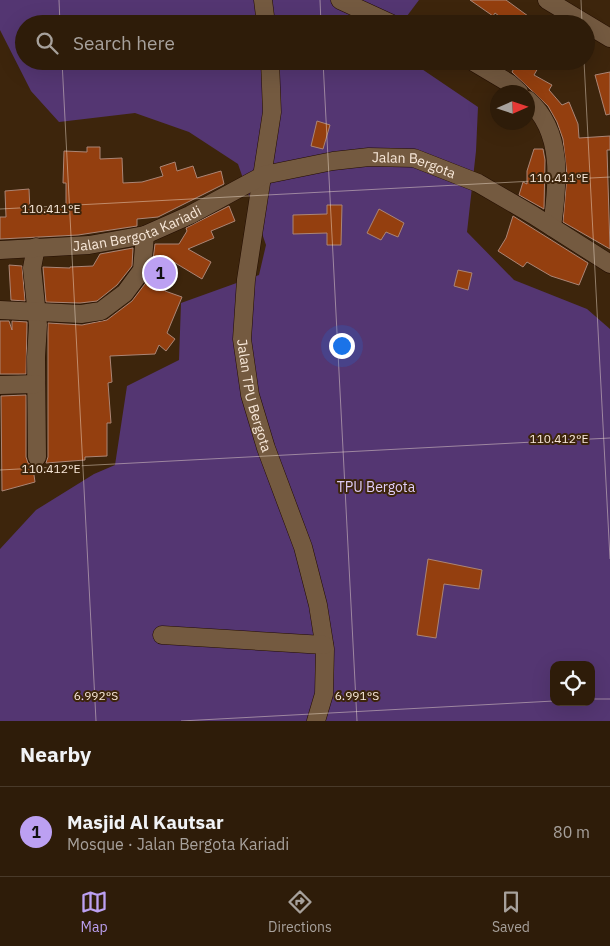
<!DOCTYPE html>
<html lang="en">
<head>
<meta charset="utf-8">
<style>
	:root { --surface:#2e1c09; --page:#362512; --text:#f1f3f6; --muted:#a7a19c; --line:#493a2a; --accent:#bca0f2 }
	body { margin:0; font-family:"IBM Plex Sans",sans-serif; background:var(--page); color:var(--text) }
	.controls { position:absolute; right:15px; bottom:15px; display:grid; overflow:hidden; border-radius:10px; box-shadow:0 5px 20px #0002 }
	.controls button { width:45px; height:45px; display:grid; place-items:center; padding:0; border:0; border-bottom:1px solid var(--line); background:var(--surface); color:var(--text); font:25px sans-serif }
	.compass { position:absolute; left:490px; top:85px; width:45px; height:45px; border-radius:50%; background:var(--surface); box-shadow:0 5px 20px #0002; rotate:87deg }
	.you { position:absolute; left:341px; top:345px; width:18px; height:18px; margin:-12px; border:4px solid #fff; border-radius:50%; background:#1a73e8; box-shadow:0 0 0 8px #1a73e833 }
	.badge { display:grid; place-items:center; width:32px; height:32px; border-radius:50%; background:var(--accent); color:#111; font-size:16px; font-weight:700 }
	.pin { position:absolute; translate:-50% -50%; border:2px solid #fff; box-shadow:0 1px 5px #0006 }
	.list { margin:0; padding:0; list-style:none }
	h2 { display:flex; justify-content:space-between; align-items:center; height:65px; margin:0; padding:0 20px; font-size:21px }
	h2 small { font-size:16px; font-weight:400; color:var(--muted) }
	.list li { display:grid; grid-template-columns:32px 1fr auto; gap:15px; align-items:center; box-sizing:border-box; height:90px; padding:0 20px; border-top:1px solid var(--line) }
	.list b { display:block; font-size:19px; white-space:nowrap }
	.list p { margin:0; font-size:16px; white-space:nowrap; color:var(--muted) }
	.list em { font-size:16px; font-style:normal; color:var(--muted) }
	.icon { flex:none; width:28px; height:28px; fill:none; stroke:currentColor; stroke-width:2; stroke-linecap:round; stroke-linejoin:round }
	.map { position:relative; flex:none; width:610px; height:721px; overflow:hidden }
	.search { position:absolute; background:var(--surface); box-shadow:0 5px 20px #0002; left:15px; right:15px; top:15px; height:55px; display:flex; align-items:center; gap:12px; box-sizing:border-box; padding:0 18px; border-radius:28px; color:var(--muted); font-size:19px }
	.sheet { height:155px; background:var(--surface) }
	nav { display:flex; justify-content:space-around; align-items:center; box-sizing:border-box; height:70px; border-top:1px solid var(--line); background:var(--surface); font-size:14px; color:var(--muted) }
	nav a { display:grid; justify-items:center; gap:2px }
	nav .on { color:var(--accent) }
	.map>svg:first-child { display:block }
</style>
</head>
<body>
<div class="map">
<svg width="610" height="721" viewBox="0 0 610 721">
	<rect width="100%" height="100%" fill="#3d250c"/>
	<path fill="#543672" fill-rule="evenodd" d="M0,0H419L401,24H24V61H410L478,107L476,151L467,232L514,280L587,309L610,329V721H0V549L36,510L94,474L115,465L127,386L179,360L181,303L259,275L266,245L238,164L189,132L135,113L59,122L31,91L0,30ZM554,665H591V702H554Z"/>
	<g fill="#943f0f" stroke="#ab8575">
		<path d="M470,0H506L539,24H510L495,13L493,16Z"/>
		<path d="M518,61H542L534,75L552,85L549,90L562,105L569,102L578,124L579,138L610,136V150H607L610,249L563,222L567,175L563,139L557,122L548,106L512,72Z"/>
		<path d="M610,72V114L606,115L595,75Z"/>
		<path d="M317,121L330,125L323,149L311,146Z"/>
		<path d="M87,147H100V159L122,158L123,183L142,182L163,176L160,167L175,162L177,171L193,166L197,178L221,171L224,184L158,217L137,219V226L78,235L0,239V217H6L5,191L29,189L30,212L66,206V183H63L64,151L87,152Z"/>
		<path d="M534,149H543L545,160L544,209L519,195L523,182L527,184V171Z"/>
		<path d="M327,205H342L341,245H327V233L293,234V215L327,214Z"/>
		<path d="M229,206L235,221L211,231L214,238L188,249L211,262L202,279L172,261L165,291L182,297L167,333L175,339L166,351L159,345L155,354L110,356L112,382L108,383L111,423H107V456L85,457V460L46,463L48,457V323L82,325L107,320L132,301L151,276L155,244H179L187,231L186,228Z"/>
		<path d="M379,209L404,223L398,237L386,232L381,240L367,233Z"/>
		<path d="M513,216L588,263L579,285L551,276L527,262L523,267L498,251L506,238Z"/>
		<path d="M133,248L132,266L117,285L97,301L80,303L46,302L43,267L70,268V267L93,266L100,254Z"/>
		<path d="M9,265L22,266L25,301L11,300Z"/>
		<path d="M458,270L472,273L468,290L454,286Z"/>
		<path d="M0,321H9L12,330V321L27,322L26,374H0Z"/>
		<path d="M26,395V457L28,463L35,467L33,468L35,482L2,491L1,396Z"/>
		<path d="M428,559L482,570L479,589L444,584L436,638L417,635Z"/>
	</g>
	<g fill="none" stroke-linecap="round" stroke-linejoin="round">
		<defs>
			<g id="minor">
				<path d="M263,0L266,24"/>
				<path d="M340,0L392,24"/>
				<path d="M547,0L610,38"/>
				<path id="s1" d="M270,61L272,112L246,280L242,339L250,395L266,448L303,547L318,605L325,649L324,694L316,721"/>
				<path d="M472,61L509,83L519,92"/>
				<path d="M528,100C564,132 558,183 552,227"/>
				<path d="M36,247L32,268L38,325L36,357L37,457"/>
				<path id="s2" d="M0,250L89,245L145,235L190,215L264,175L333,161L369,157L414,158L478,183L533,215L610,264"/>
				<path d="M0,310L81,314L101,311L125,293L142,270L145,235"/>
				<path d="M0,385L36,384"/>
				<path d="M162,635L324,645"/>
			</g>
		</defs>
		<use href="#minor" stroke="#230d00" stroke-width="19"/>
		<use href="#minor" stroke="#745a40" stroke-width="18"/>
	</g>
	<path fill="none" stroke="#f9e9da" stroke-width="1" stroke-opacity="0.45" d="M59,0L60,24M320,0L321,24M581,0L582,24M62,61L96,721M323,61L357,721M584,61L610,559M0,209L610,177M0,470L610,438M591,699H610M181,721L554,701"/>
	<g text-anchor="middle" stroke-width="4" stroke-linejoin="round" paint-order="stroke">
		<g font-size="14" fill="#f9e9da" stroke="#3d250c">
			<text dy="5" stroke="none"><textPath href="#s2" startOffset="432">Jalan Bergota</textPath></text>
			<text dy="5" stroke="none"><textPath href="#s2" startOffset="140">Jalan Bergota Kariadi</textPath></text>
			<text dy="5" stroke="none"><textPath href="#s1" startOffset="338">Jalan TPU Bergota</textPath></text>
		</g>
		<g font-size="14" fill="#dfccf7" stroke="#3d250c">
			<text x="376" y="492">TPU Bergota</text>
		</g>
	</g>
	<g font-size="12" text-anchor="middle" fill="#f9e9da" stroke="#3d250c" stroke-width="4" stroke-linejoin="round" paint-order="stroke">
		<text x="559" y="182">110.411°E</text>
		<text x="51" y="213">110.411°E</text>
		<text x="559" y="443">110.412°E</text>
		<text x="51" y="473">110.412°E</text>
		<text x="96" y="700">6.992°S</text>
		<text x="357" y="700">6.991°S</text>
	</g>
</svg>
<div class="controls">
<button><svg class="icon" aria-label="locate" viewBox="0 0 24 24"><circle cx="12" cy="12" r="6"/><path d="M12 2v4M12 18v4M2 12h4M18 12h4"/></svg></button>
</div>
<svg class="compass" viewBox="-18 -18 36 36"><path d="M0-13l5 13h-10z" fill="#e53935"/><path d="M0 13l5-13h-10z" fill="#a7a19c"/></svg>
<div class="you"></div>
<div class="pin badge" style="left:160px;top:273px">1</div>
<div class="search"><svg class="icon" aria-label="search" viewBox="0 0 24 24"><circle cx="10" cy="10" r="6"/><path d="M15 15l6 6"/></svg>Search here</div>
</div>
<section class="sheet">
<h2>Nearby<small></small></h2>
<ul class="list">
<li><span class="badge">1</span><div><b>Masjid Al Kautsar</b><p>Mosque · Jalan Bergota Kariadi</p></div><em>80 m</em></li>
</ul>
</section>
<nav>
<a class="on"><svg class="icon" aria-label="map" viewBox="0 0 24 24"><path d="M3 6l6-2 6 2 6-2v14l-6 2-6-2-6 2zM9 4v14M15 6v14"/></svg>Map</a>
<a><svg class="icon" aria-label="directions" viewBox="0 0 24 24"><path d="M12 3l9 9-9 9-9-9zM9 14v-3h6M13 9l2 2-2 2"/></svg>Directions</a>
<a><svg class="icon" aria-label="saved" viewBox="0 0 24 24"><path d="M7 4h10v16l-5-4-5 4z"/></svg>Saved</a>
</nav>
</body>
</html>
